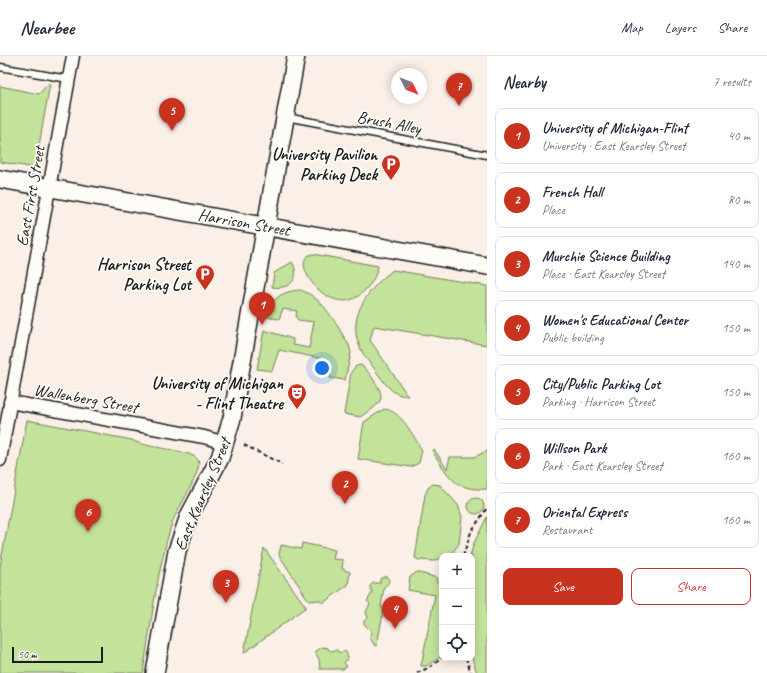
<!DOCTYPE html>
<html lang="en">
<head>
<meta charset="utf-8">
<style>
	:root { --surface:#fff; --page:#f6f6f7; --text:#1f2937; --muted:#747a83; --line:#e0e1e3; --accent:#c8321e }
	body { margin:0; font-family:Caveat,sans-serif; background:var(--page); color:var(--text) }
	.controls { position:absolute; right:12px; bottom:12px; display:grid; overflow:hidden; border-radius:8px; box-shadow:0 2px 10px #0003 }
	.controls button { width:36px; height:36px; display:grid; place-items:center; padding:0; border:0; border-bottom:1px solid var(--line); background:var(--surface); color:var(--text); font:20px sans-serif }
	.compass { position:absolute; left:391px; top:12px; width:36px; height:36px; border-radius:50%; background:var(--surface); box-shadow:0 2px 10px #0003; rotate:132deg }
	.scale { position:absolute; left:12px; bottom:10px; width:91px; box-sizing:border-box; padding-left:4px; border:2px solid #1c1c1c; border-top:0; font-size:11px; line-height:14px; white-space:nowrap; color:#1c1c1c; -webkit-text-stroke:3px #fdfcf7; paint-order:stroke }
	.you { position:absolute; left:322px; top:312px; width:14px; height:14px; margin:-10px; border:3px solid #fff; border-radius:50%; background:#1a73e8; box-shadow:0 0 0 6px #1a73e833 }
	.badge { display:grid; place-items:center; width:26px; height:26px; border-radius:50%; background:var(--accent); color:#fff; font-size:13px; font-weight:700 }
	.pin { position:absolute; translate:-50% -33px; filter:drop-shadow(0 1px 2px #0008) }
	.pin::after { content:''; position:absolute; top:21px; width:14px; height:12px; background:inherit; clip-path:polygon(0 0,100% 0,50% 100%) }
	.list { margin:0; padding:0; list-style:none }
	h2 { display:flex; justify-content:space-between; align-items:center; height:52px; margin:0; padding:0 16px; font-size:17px }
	h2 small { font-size:13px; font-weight:400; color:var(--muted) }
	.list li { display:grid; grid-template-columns:26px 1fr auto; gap:12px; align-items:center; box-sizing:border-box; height:56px; margin:0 8px 8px; padding:0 8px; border:1px solid var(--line); border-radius:8px }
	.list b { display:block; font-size:15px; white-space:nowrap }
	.list p { margin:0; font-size:13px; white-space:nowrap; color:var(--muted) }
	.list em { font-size:13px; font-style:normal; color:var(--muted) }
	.actions { display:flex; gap:8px; padding:12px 16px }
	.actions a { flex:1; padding:9px 0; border:1px solid var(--accent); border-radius:8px; text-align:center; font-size:14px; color:var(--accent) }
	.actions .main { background:var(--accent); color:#fff }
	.icon { flex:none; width:22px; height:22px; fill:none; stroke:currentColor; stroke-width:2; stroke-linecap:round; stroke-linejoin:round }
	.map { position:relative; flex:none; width:487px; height:617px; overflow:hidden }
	header { display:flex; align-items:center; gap:24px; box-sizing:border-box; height:56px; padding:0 20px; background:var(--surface); border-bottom:1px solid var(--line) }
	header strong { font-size:19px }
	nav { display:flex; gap:22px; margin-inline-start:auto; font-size:14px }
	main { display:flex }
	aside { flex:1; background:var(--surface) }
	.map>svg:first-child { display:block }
</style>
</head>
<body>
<header>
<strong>Nearbee</strong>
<nav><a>Map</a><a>Layers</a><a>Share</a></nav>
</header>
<main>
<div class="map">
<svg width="487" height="617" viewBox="0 0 487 617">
	<rect width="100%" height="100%" fill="#fbf0e7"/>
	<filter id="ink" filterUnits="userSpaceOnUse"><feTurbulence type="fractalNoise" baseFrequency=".025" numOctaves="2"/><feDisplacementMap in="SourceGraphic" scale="8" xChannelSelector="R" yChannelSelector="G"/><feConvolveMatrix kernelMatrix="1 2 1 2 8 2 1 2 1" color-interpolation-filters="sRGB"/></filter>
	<g filter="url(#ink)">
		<g fill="#c3e29a" stroke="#707f5b">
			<path d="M48,28H50L35,112L0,106V30L39,38Z"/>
			<path d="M313,198L378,210C376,220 372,227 365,234C333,271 284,202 313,198Z"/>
			<path d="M292,206C302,223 289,234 272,231L274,217Z"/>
			<path d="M393,214L487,230V289L374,270L370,284L408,340C393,340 386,329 378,318C372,309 363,300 359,289C347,259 370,231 393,214Z"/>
			<path d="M300,234C324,241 336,269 349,289L351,297L345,324L330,322L332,313L328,312L329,304L279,294L272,315L257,313L264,274L293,283V289L309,292L314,266L298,264L296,261L297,255L283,253L279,263L267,261C270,243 282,235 300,234Z"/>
			<path d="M361,309C367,314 371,319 375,326C389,346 376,350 360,361L344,358L351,316L356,310Z"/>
			<path d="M384,353C401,354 413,380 422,394L419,407L411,411L358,403L364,366Z"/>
			<path d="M27,364L132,384C147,393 192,393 198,404C204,413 176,455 172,467C157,514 151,568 143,617H0V510Z"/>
			<path d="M434,393L447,413L450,401H474L487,395V433C455,435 449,421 433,396Z"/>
			<path d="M433,428L440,429L458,449L462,461L459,488L452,497L434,505L419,504L415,502L425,439L428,432Z"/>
			<circle cx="476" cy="450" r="8"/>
			<path d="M487,461V617H477L472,602V500H470L474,487Z"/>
			<path d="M302,487L335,494L333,503L343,504L342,513L350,516L348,529L323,547L319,544L309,545L279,499L281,489L301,493Z"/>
			<path d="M264,492L306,551L244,597Z"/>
			<path d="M417,516L437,522L436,525L440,528L442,527V600L426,610H421L435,539L408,534L410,521Z"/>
			<path d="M384,521H388C390,526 388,528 384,531L381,551L384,552L377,589L375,590L370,582L371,575L364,568V565L368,562L366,556L370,548L367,545L372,537L370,530L373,527H380V523Z"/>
			<path d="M322,591L328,592L330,595L337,594L339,597L344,595L346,596L348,602L344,607L347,610L343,613H320L319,603L315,596Z"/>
		</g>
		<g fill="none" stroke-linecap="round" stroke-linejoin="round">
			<defs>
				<g id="lane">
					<path d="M0,11L68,23"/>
					<path d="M286,61L487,99"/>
				</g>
				<g id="street">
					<path d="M10,346L204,381L225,387"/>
					<path d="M0,404L73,0"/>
				</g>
				<g id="secondary">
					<path d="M0,123L487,210"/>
					<path d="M155,617L177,495L189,460L220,402L232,362L296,0"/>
				</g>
			</defs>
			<use href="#lane" stroke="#1c1c1c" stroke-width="9"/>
			<use href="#street" stroke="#1c1c1c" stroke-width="15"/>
			<use href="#secondary" stroke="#1c1c1c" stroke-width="20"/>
			<g stroke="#1c1c1c" stroke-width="2" stroke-dasharray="4 3" stroke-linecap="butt">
				<path d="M244,389L282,408"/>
				<path d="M463,500L471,476L487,452"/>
				<path d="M466,602L471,617"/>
				<path d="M417,617L430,611L442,602"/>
			</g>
			<use href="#lane" stroke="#fdfcf7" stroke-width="6"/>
			<use href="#street" stroke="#fdfcf7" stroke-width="12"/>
			<use href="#secondary" stroke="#fdfcf7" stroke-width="17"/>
		</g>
	</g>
	<defs>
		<symbol id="parking-pin" viewBox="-11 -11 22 30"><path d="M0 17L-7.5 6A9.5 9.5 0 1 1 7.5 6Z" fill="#c8321e" stroke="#fdfcf7"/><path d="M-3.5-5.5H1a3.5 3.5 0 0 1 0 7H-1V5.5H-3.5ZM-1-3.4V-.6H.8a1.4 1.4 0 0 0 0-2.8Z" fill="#fff"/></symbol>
		<symbol id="theatre-pin" viewBox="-11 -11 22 30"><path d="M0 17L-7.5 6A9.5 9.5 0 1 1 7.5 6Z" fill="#c8321e" stroke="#fdfcf7"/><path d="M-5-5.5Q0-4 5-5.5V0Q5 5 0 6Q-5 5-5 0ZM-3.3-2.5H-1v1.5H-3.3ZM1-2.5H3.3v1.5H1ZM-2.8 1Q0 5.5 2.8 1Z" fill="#fff"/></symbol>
	</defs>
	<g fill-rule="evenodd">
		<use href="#parking-pin" x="380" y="97" width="22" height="30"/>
		<use href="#parking-pin" x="194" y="207" width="22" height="30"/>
		<use href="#theatre-pin" x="286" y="326" width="22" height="30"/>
	</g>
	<g text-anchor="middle" stroke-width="3.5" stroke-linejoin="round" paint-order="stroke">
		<g font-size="17" fill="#1c1c1c" stroke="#fdfcf7">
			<text transform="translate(389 66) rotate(11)" y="6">Brush Alley</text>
			<text transform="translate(30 140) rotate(-80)" y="6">East First Street</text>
			<text transform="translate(244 166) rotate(10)" y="6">Harrison Street</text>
			<text transform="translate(86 342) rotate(10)" y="6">Wallenberg Street</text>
			<text transform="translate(202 438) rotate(-67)" y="6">East Kearsley Street</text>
		</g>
		<g font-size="17" font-weight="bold" fill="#1c1c1c" stroke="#fdfcf7" text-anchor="end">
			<text x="377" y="104">University Pavilion<tspan x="377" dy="20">Parking Deck</tspan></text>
			<text x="191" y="214">Harrison Street<tspan x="191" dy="20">Parking Lot</tspan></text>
			<text x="283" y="333">University of Michigan<tspan x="283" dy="20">- Flint Theatre</tspan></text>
		</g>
	</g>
</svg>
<div class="controls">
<button>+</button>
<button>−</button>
<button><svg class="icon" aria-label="locate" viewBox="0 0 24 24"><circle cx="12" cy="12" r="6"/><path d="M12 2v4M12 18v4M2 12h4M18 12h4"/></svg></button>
</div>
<svg class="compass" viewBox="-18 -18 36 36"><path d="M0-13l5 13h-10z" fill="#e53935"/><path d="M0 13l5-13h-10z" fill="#747a83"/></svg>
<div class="scale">50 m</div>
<div class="you"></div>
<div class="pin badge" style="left:262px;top:269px">1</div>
<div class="pin badge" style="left:345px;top:448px">2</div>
<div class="pin badge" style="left:226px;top:547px">3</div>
<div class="pin badge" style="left:395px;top:573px">4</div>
<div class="pin badge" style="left:172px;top:75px">5</div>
<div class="pin badge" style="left:88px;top:476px">6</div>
<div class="pin badge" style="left:459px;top:50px">7</div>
</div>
<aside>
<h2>Nearby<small>7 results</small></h2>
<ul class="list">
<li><span class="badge">1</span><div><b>University of Michigan-Flint</b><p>University · East Kearsley Street</p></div><em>40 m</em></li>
<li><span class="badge">2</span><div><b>French Hall</b><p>Place</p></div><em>80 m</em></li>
<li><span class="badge">3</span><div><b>Murchie Science Building</b><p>Place · East Kearsley Street</p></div><em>140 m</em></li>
<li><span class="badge">4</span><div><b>Women's Educational Center</b><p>Public building</p></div><em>150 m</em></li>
<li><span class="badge">5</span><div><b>City/Public Parking Lot</b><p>Parking · Harrison Street</p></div><em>150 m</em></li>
<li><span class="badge">6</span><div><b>Willson Park</b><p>Park · East Kearsley Street</p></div><em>160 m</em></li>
<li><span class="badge">7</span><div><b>Oriental Express</b><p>Restaurant</p></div><em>160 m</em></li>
</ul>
<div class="actions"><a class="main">Save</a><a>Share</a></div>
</aside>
</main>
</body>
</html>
